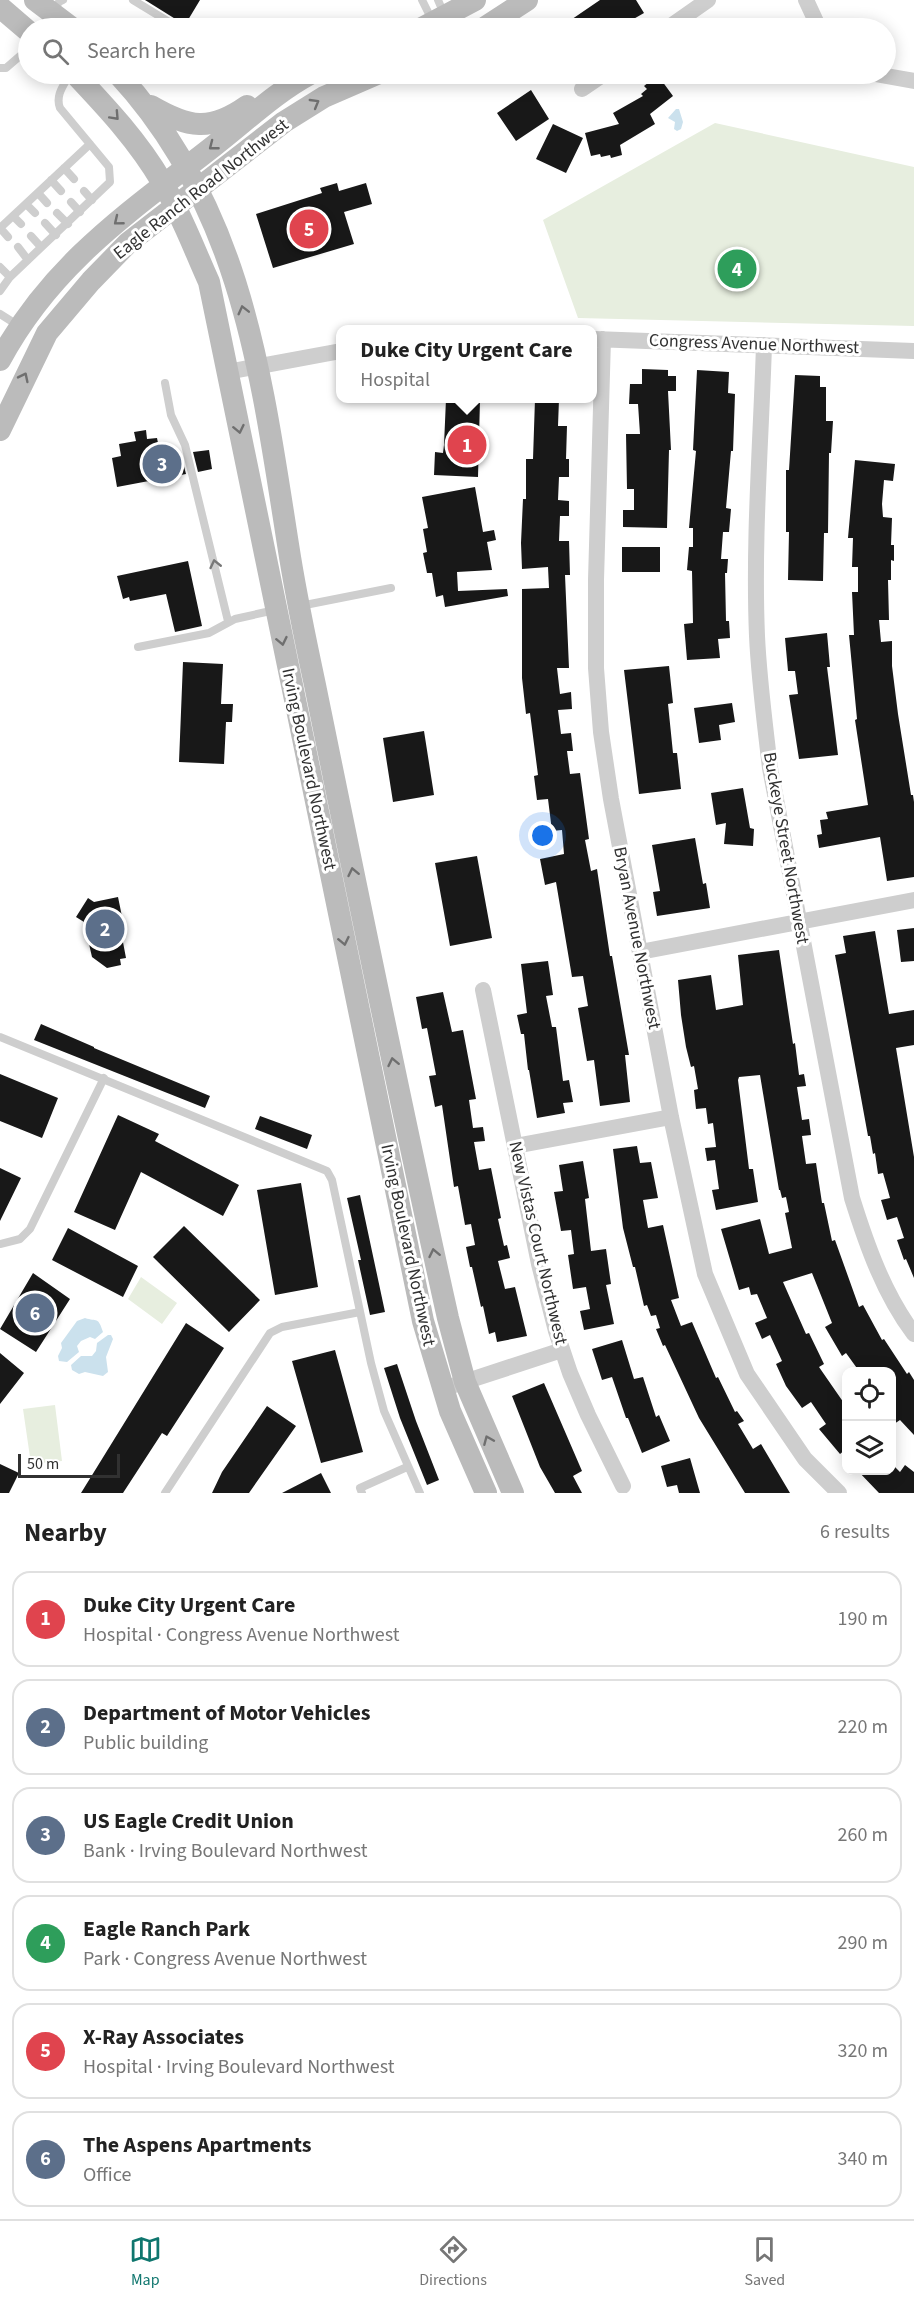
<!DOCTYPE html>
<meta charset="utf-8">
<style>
:root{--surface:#fff;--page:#f6f6f6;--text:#222;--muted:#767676;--line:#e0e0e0;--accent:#0f766e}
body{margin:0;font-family:"Source Sans 3",sans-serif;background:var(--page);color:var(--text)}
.controls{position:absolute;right:18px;bottom:18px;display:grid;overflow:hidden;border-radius:12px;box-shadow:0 3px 15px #0003}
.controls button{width:54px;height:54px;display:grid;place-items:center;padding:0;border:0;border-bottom:2px solid var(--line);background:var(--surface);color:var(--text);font:30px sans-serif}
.scale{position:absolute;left:18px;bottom:15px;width:102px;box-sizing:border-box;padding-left:6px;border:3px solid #313131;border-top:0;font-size:16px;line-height:21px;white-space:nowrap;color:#313131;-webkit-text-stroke:4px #fff;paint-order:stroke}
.you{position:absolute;left:543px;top:836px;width:21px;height:21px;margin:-15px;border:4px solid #fff;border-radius:50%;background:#1a73e8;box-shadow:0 0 0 9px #1a73e833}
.badge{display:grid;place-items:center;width:39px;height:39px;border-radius:50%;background:var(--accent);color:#fff;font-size:20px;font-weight:700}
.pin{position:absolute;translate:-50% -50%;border:3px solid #fff;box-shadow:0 2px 6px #0006}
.popup{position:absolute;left:336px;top:325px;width:261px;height:78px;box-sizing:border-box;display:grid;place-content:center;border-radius:12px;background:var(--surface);filter:drop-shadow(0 2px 4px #0005);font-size:20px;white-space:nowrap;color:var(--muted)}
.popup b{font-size:22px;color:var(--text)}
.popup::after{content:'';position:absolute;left:50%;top:100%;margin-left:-12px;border:12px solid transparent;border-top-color:var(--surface)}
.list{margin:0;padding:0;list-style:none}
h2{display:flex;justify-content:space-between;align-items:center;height:78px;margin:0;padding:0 24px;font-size:26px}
h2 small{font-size:20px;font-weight:400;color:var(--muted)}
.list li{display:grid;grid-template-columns:39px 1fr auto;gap:18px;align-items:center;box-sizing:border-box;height:96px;margin:0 12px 12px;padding:0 12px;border:2px solid var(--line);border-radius:18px}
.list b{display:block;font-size:22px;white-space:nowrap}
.list p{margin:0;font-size:20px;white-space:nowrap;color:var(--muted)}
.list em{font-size:20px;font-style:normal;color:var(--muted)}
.icon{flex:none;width:33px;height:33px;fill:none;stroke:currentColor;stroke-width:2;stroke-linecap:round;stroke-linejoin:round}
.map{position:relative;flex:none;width:914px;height:1493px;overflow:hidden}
.search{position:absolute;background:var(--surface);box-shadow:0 3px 15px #0003;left:18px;right:18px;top:18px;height:66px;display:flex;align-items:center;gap:15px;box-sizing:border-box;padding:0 21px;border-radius:33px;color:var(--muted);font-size:22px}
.sheet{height:726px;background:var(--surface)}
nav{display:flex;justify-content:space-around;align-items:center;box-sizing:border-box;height:84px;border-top:2px solid var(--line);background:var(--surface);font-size:16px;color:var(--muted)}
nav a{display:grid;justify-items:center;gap:3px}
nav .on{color:var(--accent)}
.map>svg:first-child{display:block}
.green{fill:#e7eedf}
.water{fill:#cbe1ed}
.building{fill:#181818}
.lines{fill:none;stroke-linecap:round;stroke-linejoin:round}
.lane{stroke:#cecece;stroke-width:8}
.street{stroke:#cecece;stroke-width:16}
.secondary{stroke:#bbb;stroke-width:22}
.oneway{stroke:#6f6f6f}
.oneway2{stroke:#787878}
.labels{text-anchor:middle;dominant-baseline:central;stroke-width:6;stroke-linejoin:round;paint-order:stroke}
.street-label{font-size:18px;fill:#313131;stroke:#fff}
</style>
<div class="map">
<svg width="914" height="1493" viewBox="0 0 914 1493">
<rect width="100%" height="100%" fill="#fff"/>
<path class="green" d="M715 123 914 167V326L578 318 543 220Z
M141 1277 177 1303 162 1324 128 1299Z
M55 1405 62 1461 31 1464 23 1409Z"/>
<path class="water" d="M676 109H679L683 122 681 129 677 131 674 129 675 122 668 118Z
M85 1318C97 1322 98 1316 103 1332L95 1339 90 1337 81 1341 77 1346 79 1352 67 1362 59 1361 58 1356 62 1348 61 1343 77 1321Z
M108 1335H111L113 1339 106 1357 108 1372 103 1376 85 1372 79 1374 72 1370 71 1365 81 1356H92L96 1351 97 1343Z"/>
<path class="building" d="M145 0H200L185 25Z
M600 0H636L644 13 630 21 629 18 612 28H559Z
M651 74H672L662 81 673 96 650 114 655 124 620 145 622 155 611 158 610 155 601 157 600 154 591 156 585 133 619 124 613 113 643 96 641 94 647 89 644 86 649 82 645 78Z
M531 90 549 119 516 141 497 113Z
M553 124 583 138 566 173 536 159Z
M337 183 339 191 366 183 372 204 344 212 354 244 273 268 256 214 322 193 320 188Z
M642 369 668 370V376H676V391H668L671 450H669L667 528 623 527V510H634V489H627L626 434H640L638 404H629L630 384H642Z
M697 370 729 372 728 393 735 394 733 451H731L726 508 731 509 729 532H723L721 559H728L727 573H725L726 621H729L730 638 718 639 720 658 687 660 684 624 693 623 692 571 687 570 689 547H693V528H689L696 451 693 450Z
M795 375 820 376V387H826V421H833L831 453H829L828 533H824L823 581 788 580 789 532H786V470H789Z
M446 399 480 400 478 477 434 475 435 452 443 453 444 445Z
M535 399H559L558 426H567L566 459H569V477H559L558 500 569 501V516H560L559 541H569L570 575H565L569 668H557L560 694 571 692 572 709 558 710 561 734 571 733 573 751H567L570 774 580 773 589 839 585 840 591 871 597 869 610 956H612L629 1055H625L630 1102 600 1106 594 1060 587 1061 578 1008 588 1006 583 976 572 977 556 882 545 885 540 859 564 854 562 830 552 831 548 799 537 800 534 776 538 775 530 713 526 714 522 678V589L549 588 548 567 522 569 521 543 523 499H526V459H533Z
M146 430 147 439 157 438 159 448 172 445 174 456 181 455 186 474 117 487 112 458 121 456 119 444 136 441 134 432Z
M209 450 212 469 198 472 193 452Z
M855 460 895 464 893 481 884 480 882 504 883 517 892 518 891 545H894V561L891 560V580H888L889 620H879L881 642 892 641V666L898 714 911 795H913L914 802V877L887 881 880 837 819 848 817 835 822 834 820 820 828 819 826 812 868 805 855 720 857 719 849 635H854L852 592H858V567H852L853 538H848Z
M475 487 483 532 494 530 496 540 487 542 492 570 457 572 458 591 507 589 508 596 445 607 443 595 436 597 432 573H427L423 553 427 552 423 529 428 528 422 497Z
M622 547H660V572H622Z
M188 561 202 626 175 632 166 594 130 601 129 597 123 599 117 576Z
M827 633 830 667H827L838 755 799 759 789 695 798 694 795 671H788L785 638Z
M183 662 223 664 221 704H233L232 722H226L224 764 179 762Z
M669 666 673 703 668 704 673 753H677L681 789 639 794 624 670Z
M732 703 735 722 719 725 721 740 699 743 694 708Z
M424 731 434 795 393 802 383 738Z
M743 788 750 828 754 829 753 846 724 844 726 823 716 825 711 793Z
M695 838 703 884 706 883 710 908 657 916 653 892 660 891 652 845Z
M477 856 492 938 450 946 435 863Z
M118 897 126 936 122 937 126 958 120 959 121 965 107 968 92 957 84 922 76 917 88 898 94 902Z
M914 928V961L901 962 897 930Z
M875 931 889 1014 914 1010V1045L896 1048 914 1157V1278L906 1259 904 1260 897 1240 904 1238 897 1217 887 1220 881 1200 890 1198 883 1173 878 1174 875 1153 873 1154 870 1136H868L835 955 846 953 843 936Z
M779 950 793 1044 795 1043 799 1075 804 1074 806 1086 797 1087 802 1120 809 1119 811 1135 802 1136 806 1164 816 1163 822 1203H824L832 1241 835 1240 859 1307 863 1305 882 1340 884 1339 907 1374 909 1372 914 1380V1435L900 1420 891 1426V1371H859L846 1353 842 1356 825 1327 832 1323 812 1273 783 1282 806 1334 809 1333 824 1364 819 1367 846 1406V1449L840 1454 819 1429 826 1424 811 1402 802 1408 786 1386 776 1364 782 1361 770 1335 762 1339 755 1323 767 1318 757 1294 751 1295 749 1287 739 1290 721 1229 760 1219 769 1254 792 1248 785 1213 789 1212 786 1197 782 1198 780 1190H779L760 1075 739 1077 738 1080 749 1169H753L758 1202 716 1210 712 1190 719 1189 715 1160 707 1161 705 1148 716 1147 713 1123 708 1124 706 1108 696 1109 694 1090 698 1089 694 1066 691 1067 686 1047 681 1015 678 980 711 975 716 1010 743 1005 738 955Z
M548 961 553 995 546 996 552 1027H556L563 1081 569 1080 573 1102 563 1103 565 1113 537 1118 529 1070H528L524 1034H521L517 1015 527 1013 521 964Z
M443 992 452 1032 463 1030 476 1099 469 1100 473 1128 483 1127 485 1141 474 1142 479 1170 491 1168 501 1218 498 1219 504 1246 507 1245 510 1258 498 1261 505 1289 515 1287 527 1336 497 1342 495 1332 489 1334 483 1306 481 1307 472 1267H470L466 1247 475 1245 471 1224 465 1225 458 1186 454 1187 442 1105 435 1107 429 1076 436 1075 427 1028 422 1029 416 997Z
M41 1024 94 1047V1048L210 1096 205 1108 34 1040Z
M0 1074 58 1098 42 1138 0 1121Z
M118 1115 159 1134 155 1141 239 1185 223 1216 141 1172 115 1230 74 1212Z
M260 1116 312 1135 307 1149 255 1129Z
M637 1146 640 1163 651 1162 658 1198 643 1200 648 1228 663 1225 679 1298 671 1300 681 1326 692 1322 716 1378 718 1377 735 1412 737 1411 744 1421 738 1424 753 1449 761 1444 790 1493H745L699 1418 665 1345 663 1346 656 1329 660 1328 656 1315 651 1316 647 1305 644 1306 635 1267H633L623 1228 613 1149Z
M583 1161 589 1198 585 1199 591 1251 606 1249 611 1284 606 1285 614 1324 584 1330 580 1311 590 1309 586 1287 573 1289 568 1255 574 1254 571 1230 561 1231 554 1192 563 1191 559 1165Z
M0 1168 21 1178 0 1221Z
M301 1183 318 1287 275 1295 257 1190Z
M360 1195 385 1312 370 1315 358 1260H361L347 1198Z
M184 1226 260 1300 229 1332 153 1257Z
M68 1228 138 1266 123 1297 52 1260Z
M33 1273 70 1299 36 1352 0 1329Z
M186 1323 224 1348 167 1436 162 1433 123 1493H81Z
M622 1340 634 1379 643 1377 656 1417 659 1415 670 1441 642 1453 628 1418H626L612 1377 602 1380 592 1349Z
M335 1350 363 1452 321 1463 292 1361Z
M0 1353 24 1373 0 1404Z
M397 1364 416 1421 439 1480 427 1485 400 1418 384 1368Z
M544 1383 582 1471 573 1476 582 1493H555L540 1467 512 1396Z
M267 1406 296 1426 249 1493H212L222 1472Z
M690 1458 700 1493H679L677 1485 667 1487 661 1466Z
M891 1463 900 1472 905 1465 914 1472V1493H879L857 1470H891Z
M0 1464 19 1473 9 1493H0Z
M321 1473 331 1493H282Z"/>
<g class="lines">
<path class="lane" d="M133 0 179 28
M422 0 432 20
M438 0 444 14
M42 28 59 2 63 0
M0 68H6L28 49
M64 168 74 179
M51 180 61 191
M84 191 92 200
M38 193 47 203
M71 202 80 212
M26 204 35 213
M57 213 68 224
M13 216 21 224
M45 223 56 235
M0 228 90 144
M0 228 8 237
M31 236 41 247
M18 247 28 260
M0 267 10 277
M0 291 10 277 110 182 109 167 60 108C55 95 64 85 70 74
M0 314 19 326
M165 383 171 415 185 445 228 621
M300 606 391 588
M138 647 209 633 235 619 275 610
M0 1037 327 1171 332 1180 371 1363 384 1411 420 1493
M0 1244 20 1239 30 1229 104 1078
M165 1493 270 1333 282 1327 360 1312
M362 1493 360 1488 407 1467"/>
<path class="street" d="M806 0 819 28
M668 28 708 0
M875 74 914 81
M582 89 604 74
M594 339 914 351
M603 339 596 580V668L601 732 611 799 671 1117 705 1274 747 1374 805 1459 839 1493
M764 345C761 441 753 539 757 636 759 680 765 724 770 768L852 1198C867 1246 884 1294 914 1334
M227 372 341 351
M640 952 914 900
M483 990 539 1264 556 1331 570 1373 588 1415 623 1486
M515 1146 671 1117
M455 1385 562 1350"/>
<path class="secondary" d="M35 0 72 28
M0 7 28 31
M422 28 475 0
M484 28 527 0
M75 74C107 108 138 141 162 182 181 213 194 249 209 282L423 1321 450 1411 486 1493
M118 74C244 210 262 381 290 557 297 600 306 643 315 685 358 896 401 1108 448 1318L465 1382 513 1493
M151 106C189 128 210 132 247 106
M0 360C52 263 131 211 215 145 246 121 276 92 310 74
M0 430 47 333 91 281 128 243 284 122 324 97 377 74"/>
</g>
<defs><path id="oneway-chevron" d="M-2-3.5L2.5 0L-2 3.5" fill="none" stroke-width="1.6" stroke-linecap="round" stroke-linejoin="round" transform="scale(1.5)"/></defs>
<g class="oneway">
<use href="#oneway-chevron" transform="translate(315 103) rotate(-30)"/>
<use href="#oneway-chevron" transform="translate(115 116) rotate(47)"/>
<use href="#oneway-chevron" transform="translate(213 146) rotate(142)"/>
<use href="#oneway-chevron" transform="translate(118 221) rotate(141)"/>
<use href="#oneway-chevron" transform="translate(243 310) rotate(-104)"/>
<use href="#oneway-chevron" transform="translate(24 377) rotate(-64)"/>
<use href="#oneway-chevron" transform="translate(239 429) rotate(78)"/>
<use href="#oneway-chevron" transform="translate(282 641) rotate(78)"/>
<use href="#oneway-chevron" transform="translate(353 872) rotate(-102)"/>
<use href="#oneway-chevron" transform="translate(344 941) rotate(78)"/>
<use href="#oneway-chevron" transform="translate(393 1062) rotate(-102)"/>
<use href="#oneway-chevron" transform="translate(434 1253) rotate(-102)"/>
<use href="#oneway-chevron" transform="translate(488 1440) rotate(-113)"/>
</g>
<use class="oneway2" href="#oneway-chevron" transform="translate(215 564) rotate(-103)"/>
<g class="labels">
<g class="street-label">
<text transform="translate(201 189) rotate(-38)">Eagle Ranch Road Northwest</text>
<text transform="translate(754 344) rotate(2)">Congress Avenue Northwest</text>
<text transform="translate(309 769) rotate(78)">Irving Boulevard Northwest</text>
<text transform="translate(786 848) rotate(80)">Buckeye Street Northwest</text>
<text transform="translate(637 938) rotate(79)">Bryan Avenue Northwest</text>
<text transform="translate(538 1243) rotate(77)">New Vistas Court Northwest</text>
<text transform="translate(408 1245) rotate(78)">Irving Boulevard Northwest</text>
</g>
</g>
</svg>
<div class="controls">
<button><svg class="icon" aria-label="locate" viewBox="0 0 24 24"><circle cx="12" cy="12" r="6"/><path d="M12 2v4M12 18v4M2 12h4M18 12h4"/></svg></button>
<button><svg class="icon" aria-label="layers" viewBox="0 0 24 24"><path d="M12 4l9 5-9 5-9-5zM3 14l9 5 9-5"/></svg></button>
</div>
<div class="scale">50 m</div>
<div class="you"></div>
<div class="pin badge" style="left:467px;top:445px;background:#e0444e">1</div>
<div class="popup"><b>Duke City Urgent Care</b>Hospital</div>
<div class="pin badge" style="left:105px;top:929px;background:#5c6f8a">2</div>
<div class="pin badge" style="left:162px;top:464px;background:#5c6f8a">3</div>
<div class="pin badge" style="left:737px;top:269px;background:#2e9e5b">4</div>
<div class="pin badge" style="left:309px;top:229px;background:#e0444e">5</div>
<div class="pin badge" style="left:35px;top:1313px;background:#5c6f8a">6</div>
<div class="search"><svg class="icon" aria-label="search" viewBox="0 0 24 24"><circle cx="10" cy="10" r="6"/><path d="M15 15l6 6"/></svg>Search here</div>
</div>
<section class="sheet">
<h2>Nearby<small>6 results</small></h2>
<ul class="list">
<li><span class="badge" style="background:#e0444e">1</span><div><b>Duke City Urgent Care</b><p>Hospital · Congress Avenue Northwest</p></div><em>190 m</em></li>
<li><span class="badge" style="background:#5c6f8a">2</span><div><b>Department of Motor Vehicles</b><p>Public building</p></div><em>220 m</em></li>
<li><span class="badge" style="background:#5c6f8a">3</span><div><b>US Eagle Credit Union</b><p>Bank · Irving Boulevard Northwest</p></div><em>260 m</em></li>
<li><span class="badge" style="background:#2e9e5b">4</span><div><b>Eagle Ranch Park</b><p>Park · Congress Avenue Northwest</p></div><em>290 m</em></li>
<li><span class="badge" style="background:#e0444e">5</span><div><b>X-Ray Associates</b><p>Hospital · Irving Boulevard Northwest</p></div><em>320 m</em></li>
<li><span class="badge" style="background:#5c6f8a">6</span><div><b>The Aspens Apartments</b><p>Office</p></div><em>340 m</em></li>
</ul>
</section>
<nav>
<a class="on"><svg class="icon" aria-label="map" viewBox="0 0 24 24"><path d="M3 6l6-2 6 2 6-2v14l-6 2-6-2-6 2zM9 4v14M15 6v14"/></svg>Map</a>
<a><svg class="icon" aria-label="directions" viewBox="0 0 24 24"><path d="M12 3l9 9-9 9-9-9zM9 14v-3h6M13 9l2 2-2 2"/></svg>Directions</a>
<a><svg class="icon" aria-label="saved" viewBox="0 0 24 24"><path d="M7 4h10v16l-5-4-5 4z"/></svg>Saved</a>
</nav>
